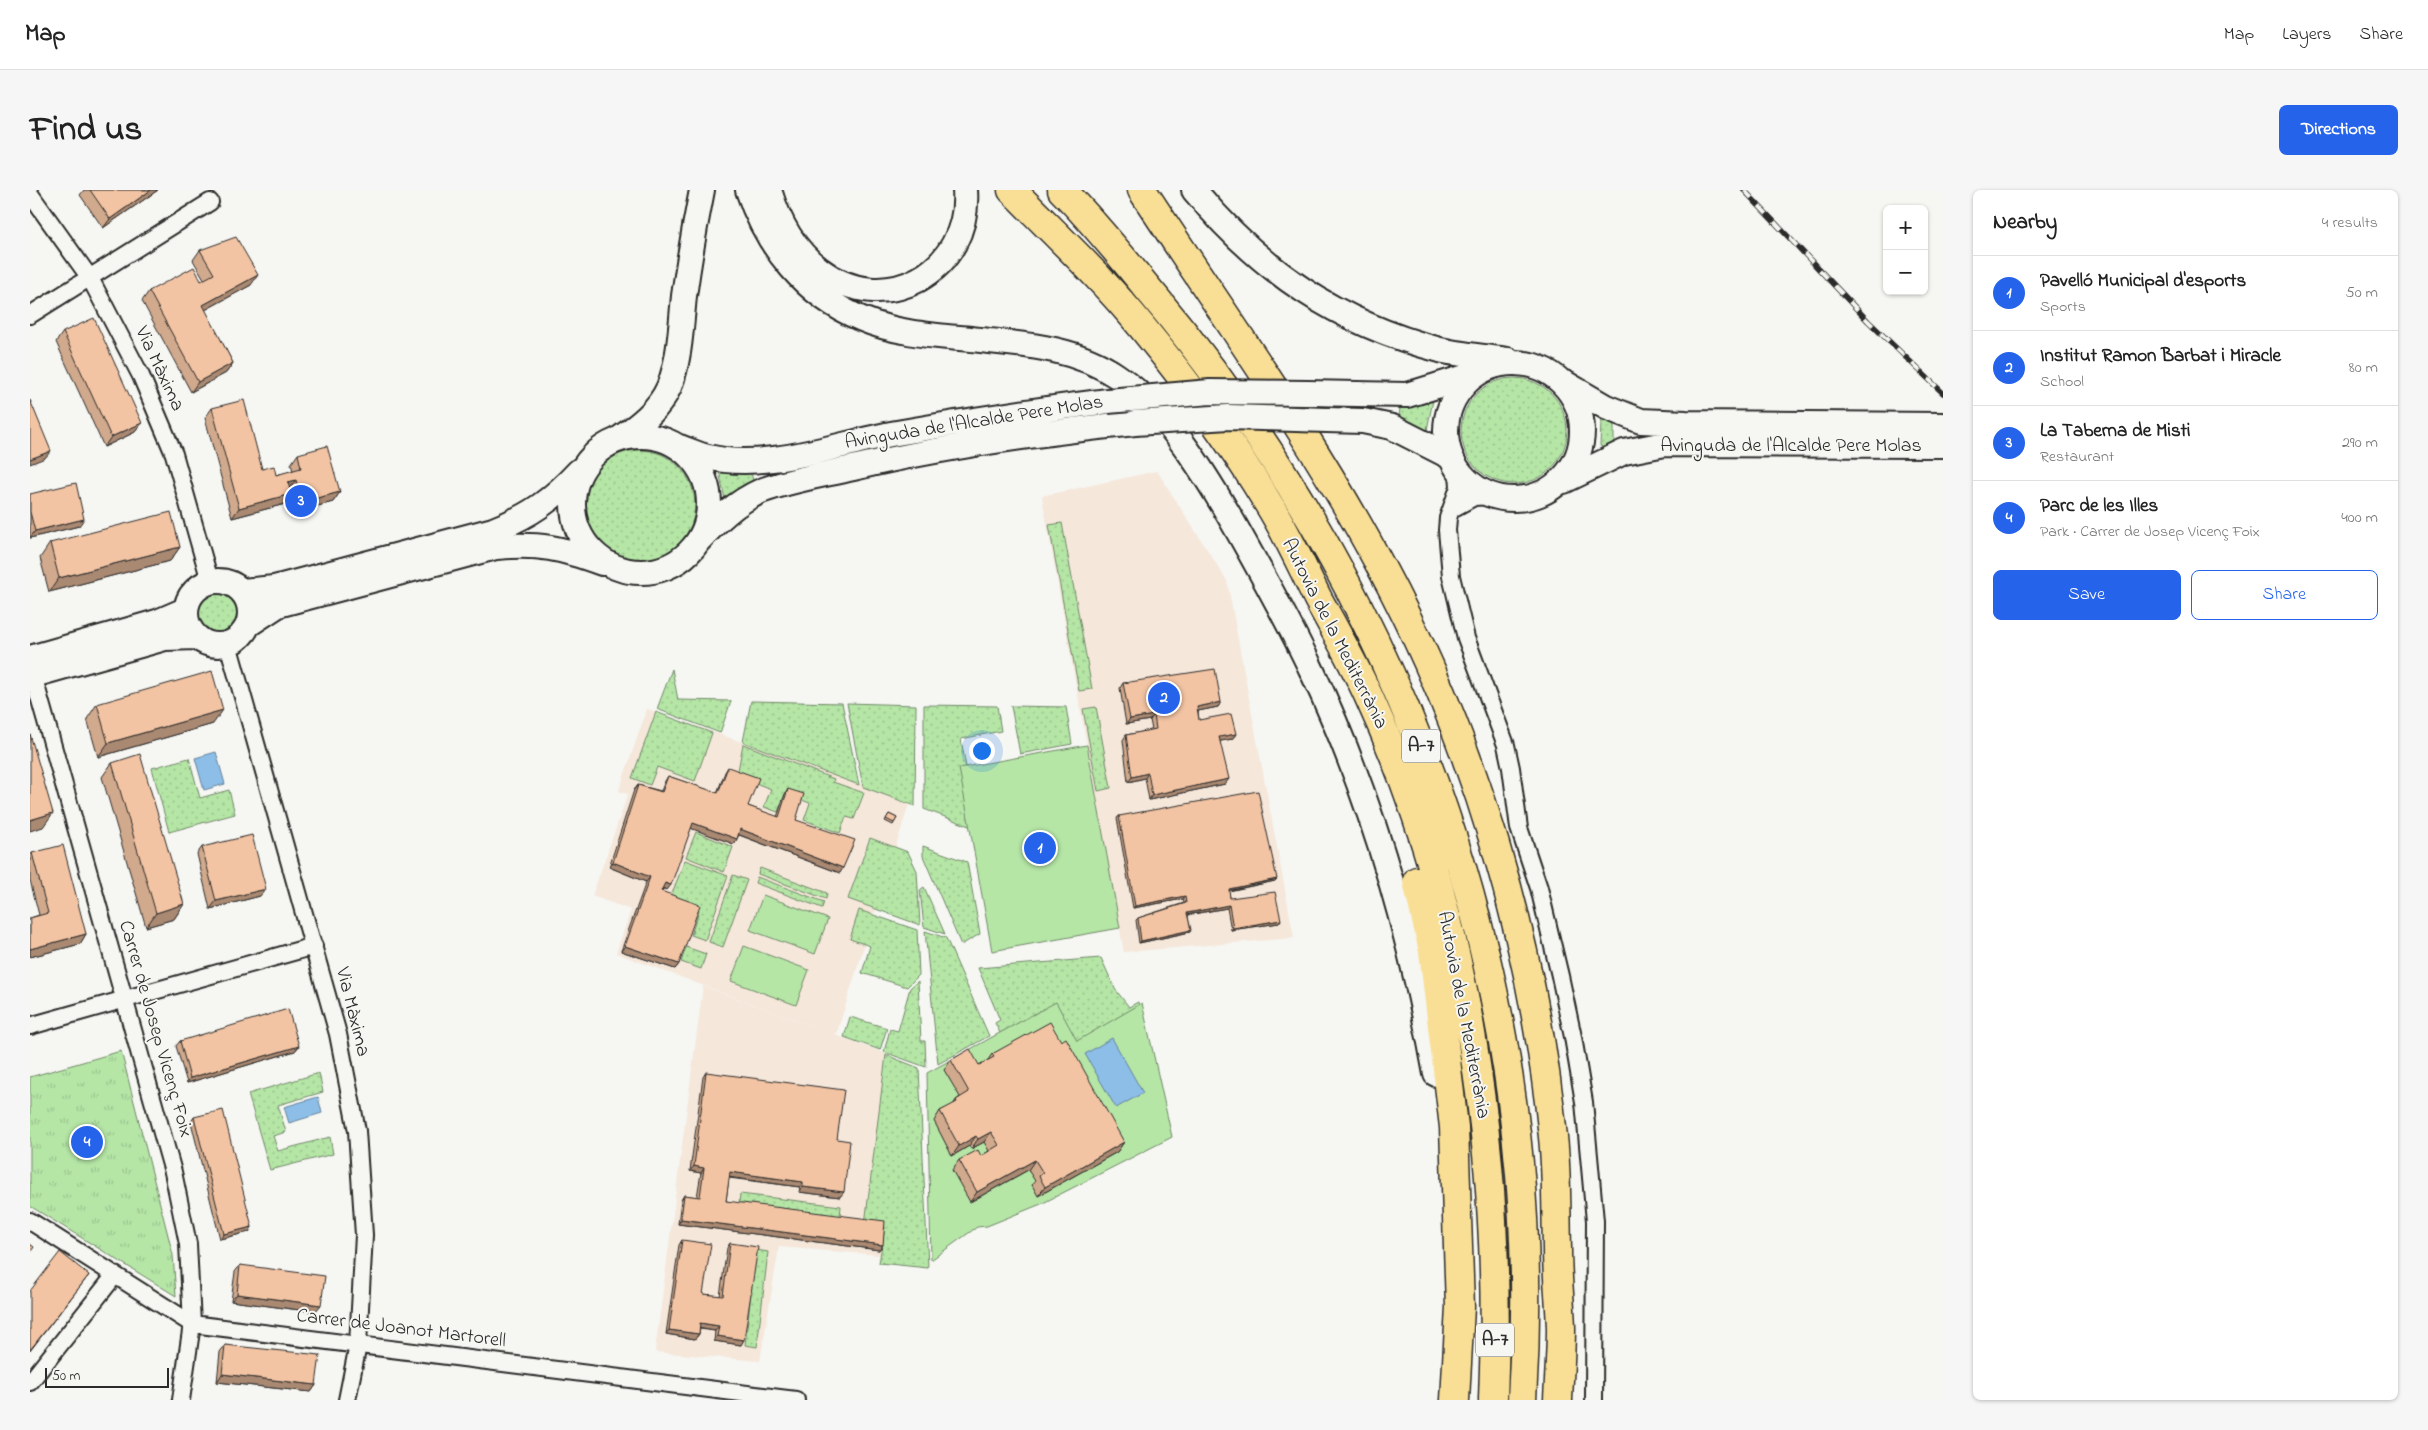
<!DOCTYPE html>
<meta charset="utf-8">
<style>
:root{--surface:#fff;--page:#f6f6f6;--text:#222;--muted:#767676;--line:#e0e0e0;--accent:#2563eb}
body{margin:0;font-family:"Indie Flower",sans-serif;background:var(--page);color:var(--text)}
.controls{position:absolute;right:15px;top:15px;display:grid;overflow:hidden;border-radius:8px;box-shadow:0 1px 4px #0004}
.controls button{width:45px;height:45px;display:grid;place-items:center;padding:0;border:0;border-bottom:1px solid var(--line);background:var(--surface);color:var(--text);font:25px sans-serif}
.scale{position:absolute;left:15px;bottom:12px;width:124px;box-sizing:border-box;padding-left:5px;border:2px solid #2b2b2b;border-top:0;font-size:14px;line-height:18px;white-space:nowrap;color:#2b2b2b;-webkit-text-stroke:4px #f6f6f2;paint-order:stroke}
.you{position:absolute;left:951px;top:560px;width:18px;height:18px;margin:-12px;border:4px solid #fff;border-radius:50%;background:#1a73e8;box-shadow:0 0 0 8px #1a73e833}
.badge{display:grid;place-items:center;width:32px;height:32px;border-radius:50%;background:var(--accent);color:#fff;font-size:16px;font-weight:700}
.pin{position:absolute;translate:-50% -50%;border:2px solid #fff;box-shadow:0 1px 5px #0006}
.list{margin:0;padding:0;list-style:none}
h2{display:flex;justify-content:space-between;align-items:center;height:65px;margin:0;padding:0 20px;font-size:21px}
h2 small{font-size:16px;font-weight:400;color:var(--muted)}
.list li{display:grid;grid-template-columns:32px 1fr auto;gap:15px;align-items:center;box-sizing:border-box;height:75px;padding:0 20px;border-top:1px solid var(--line)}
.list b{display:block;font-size:19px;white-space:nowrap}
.list p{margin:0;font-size:16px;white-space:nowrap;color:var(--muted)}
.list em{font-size:16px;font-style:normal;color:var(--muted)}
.actions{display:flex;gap:10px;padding:15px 20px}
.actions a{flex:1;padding:11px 0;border:1px solid var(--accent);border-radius:8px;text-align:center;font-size:18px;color:var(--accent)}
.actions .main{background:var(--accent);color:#fff}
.map{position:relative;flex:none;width:1913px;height:1210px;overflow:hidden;border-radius:8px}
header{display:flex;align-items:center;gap:30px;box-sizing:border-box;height:70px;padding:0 25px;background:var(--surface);border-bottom:1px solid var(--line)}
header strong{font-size:24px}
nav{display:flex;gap:28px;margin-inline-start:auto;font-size:18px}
.intro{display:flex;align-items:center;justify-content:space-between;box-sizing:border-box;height:120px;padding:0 30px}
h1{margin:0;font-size:35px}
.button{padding:12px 22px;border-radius:8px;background:var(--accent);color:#fff;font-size:18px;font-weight:700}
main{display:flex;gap:30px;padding:0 30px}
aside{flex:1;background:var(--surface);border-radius:8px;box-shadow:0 1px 4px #0004}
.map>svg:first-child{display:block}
.built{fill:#f5e7da}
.grass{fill:url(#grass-dots);stroke:#708868}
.park{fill:url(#park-tufts);stroke:#708868}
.garden{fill:#b5e6a6;stroke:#708868}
.water{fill:#8cbee8;stroke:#65839c}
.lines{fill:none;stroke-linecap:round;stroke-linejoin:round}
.street-casing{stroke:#2b2b2b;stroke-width:20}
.secondary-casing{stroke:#2b2b2b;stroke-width:28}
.highway-casing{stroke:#2b2b2b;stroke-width:31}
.street{stroke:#f6f6f2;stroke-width:16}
.secondary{stroke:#f6f6f2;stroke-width:24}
.highway{stroke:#f9df96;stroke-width:28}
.rail-casing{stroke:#2b2b2b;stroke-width:5.5}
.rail{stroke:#f6f6f2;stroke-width:4;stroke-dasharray:11;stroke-linecap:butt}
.secondary-bridge-casing{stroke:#2b2b2b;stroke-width:28;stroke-linecap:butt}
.secondary-bridge{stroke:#f6f6f2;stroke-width:24}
.wall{fill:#d1a98c;stroke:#2b2b2b}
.shaded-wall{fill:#aa8972;stroke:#2b2b2b}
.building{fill:#f3c4a3;stroke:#2b2b2b}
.labels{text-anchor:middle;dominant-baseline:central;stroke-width:4;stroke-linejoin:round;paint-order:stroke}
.shield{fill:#f6f6f2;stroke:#686867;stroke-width:1}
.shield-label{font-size:19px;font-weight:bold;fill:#2b2b2b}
.street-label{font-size:20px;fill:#2b2b2b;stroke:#f6f6f2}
</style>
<header>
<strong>Map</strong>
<nav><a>Map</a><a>Layers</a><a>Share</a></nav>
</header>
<div class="intro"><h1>Find us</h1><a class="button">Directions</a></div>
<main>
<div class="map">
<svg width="1913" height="1210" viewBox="0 0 1913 1210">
<defs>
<pattern id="grass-dots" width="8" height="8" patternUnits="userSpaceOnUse" patternTransform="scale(1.25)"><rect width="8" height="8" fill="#b5e6a6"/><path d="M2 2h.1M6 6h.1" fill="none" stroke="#9cc58f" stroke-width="1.8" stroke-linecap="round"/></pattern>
<pattern id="park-tufts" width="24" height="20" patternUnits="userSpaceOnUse" patternTransform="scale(1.25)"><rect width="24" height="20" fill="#b5e6a6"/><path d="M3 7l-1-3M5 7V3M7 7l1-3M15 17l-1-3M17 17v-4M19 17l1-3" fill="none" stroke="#9cc58f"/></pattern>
</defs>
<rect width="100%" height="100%" fill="#f6f6f2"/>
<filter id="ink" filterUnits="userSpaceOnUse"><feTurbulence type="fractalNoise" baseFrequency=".02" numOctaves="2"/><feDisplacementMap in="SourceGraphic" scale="10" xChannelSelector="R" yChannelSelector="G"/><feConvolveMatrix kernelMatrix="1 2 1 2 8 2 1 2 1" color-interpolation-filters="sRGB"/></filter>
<g filter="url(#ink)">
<path class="built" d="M1127 281 1197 391 1264 748 1094 762 1012 306Z
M617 519 880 611 806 845 586 763 601 720 562 706 598 604 589 601Z
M673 796 857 864 847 938 860 1001 850 1065 749 1057 730 1171 625 1162Z"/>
<path class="grass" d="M1431 241a53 53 0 1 1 106 0a53 53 0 1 1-106 0Z
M1403 210 1397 240 1369 227 1370 218Z
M1574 229 1584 235V253L1573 257 1570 256 1571 231Z
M555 315a55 55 0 1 1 110 0a55 55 0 1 1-110 0Z
M689 281 721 283 724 294 695 309Z
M1032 333 1062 499 1049 501 1019 335Z
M164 424a24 24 0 1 1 48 0a24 24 0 1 1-48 0Z
M642 479 648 510 701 511 690 543 627 519Z
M721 511 812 513 829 595 713 552Z
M817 513 886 515 885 616 833 597Z
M894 515 967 516 971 541 931 549 947 639 894 619Z
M981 516 1036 517 1042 554 990 564Z
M1066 517 1081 598 1068 601 1053 519Z
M626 522 682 543 665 591 627 577 620 595 602 588Z
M713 554 804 589 803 592 834 603 824 629 816 627 810 643 774 630 780 613 755 604 748 622 734 617 741 599 707 586Z
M159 568 170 608 199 600 205 624 139 642 122 578Z
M666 642 703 657 694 682 656 667Z
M840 648 878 662 887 681 890 735 818 709Z
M893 656 937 672 950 744 931 755 893 666Z
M655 670 698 686 675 750 661 745 669 720 634 707 641 706Z
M730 678 797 703 796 709 728 684Z
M703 685 717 690 693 757 679 752Z
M727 687 794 712 792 718 725 693Z
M894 697 915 744 894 737 890 700Z
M829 720 887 740 889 785 877 797 832 783 840 756 820 749Z
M895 741 916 748 959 846 908 874Z
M656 757 676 764 671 779 651 772Z
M1071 768 1085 799 1099 817 1108 812 1139 946 1012 820 970 843 965 833 970 830 948 778Z
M888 791 891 851H895L896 877 854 862 860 839 868 841 880 798Z
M820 827 857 838 850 860 814 847Z
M856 865 889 878 898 1078 849 1073 855 1037 835 1034Z
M289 883 293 902 248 915 256 942 243 946 248 961 300 947 303 964 240 980 218 904Z
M710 1004 811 1016 810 1026 709 1014Z
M726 1060 738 1062 727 1157 715 1155Z"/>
<path class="park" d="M91 861 143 1065 146 1106 0 1016V887Z"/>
<path class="garden" d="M1057 555 1090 738 962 761 929 578Z
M733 705 798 729 785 764 720 740Z
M714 756 779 780 766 815 701 791Z
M1026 812 1047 851 1112 813 1142 947 1011 1014 957 1036 947 1037 901 1070 897 883Z"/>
<path class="water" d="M186 562 195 594 174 600 165 568Z
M1082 848 1113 903 1086 918 1055 864Z
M288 907 292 923 259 933 254 917Z"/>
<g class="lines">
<defs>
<path id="street" d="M0 4 60 88 111 186 144 264 180 391
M0 125 180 12
M1428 281 1429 297 1418 328 1417 340 1421 386 1436 448 1476 555 1481 578 1489 638 1509 698 1530 786 1543 847 1554 912 1565 1031 1564 1210
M1422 319 1444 307 1462 306
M198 454 308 844 327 941 334 1045 328 1155 317 1210
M3 485 143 982 158 1054 162 1134 151 1210
M0 836 284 756
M0 1031 162 1134 766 1210
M0 1192 85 1085"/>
<path id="secondary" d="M718 0C737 57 776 106 832 129 872 146 917 146 959 151 1003 155 1049 160 1087 186 1139 221 1183 296 1213 350 1237 393 1261 436 1282 481 1342 608 1381 746 1406 884
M739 0C748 30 764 60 789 79 854 130 941 82 935 0
M1164 0C1231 81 1307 133 1410 160 1432 165 1456 167 1478 170
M1416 241a68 68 0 1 1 136 0a68 68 0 1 1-136 0Z
M1535 193 1576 217 1611 231 1656 233 1913 235
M1277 203 1377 205 1442 185
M1297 230 1333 231 1362 237 1421 267
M543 314a68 68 0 1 1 136 0a68 68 0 1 1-136 0Z
M589 249C609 235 629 220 639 197 650 169 651 136 654 106 659 70 665 35 672 0
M649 257C659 260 668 265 678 267 735 281 804 255 861 244 933 231 1005 220 1078 211
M1534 291 1594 262 1635 254 1913 255
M669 350C687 331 706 312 731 301 760 290 793 285 823 278 916 256 1010 243 1105 233
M156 423a32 32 0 1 1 64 0a32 32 0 1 1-64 0Z
M212 401 244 398 463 340C500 326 522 310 549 281
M219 434 248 415 466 357C509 353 531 358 572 373
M0 468 127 432 155 420
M0 486 135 448 166 447"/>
<path id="highway" d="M982 0C1026 45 1072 88 1112 137 1157 192 1201 252 1238 313 1257 343 1272 377 1288 409 1305 440 1323 472 1338 505 1439 723 1473 972 1463 1210
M1032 0C1065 33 1094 70 1124 106 1382 417 1518 805 1492 1210
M1112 0C1193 125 1281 245 1351 377 1445 552 1503 750 1523 947 1527 984 1526 1022 1527 1059 1527 1085 1530 1111 1531 1138 1531 1162 1529 1186 1528 1210
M1387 691 1403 761 1424 937 1430 1117 1425 1210"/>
</defs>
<use href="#street" class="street-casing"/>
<use href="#secondary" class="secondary-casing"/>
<use href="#highway" class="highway-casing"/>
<use href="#street" class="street"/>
<use href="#secondary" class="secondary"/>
<use href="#highway" class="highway"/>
<defs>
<path id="rail" d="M1714 0 1838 131 1913 203"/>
</defs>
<use href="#rail" class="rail-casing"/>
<use href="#rail" class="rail"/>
<defs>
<path id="secondary-bridge" d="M1078 211 1180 202 1277 203
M1105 233 1198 227 1297 230"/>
</defs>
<use href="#secondary-bridge" class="secondary-bridge-casing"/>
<use href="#secondary-bridge" class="secondary-bridge"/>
</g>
<path class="wall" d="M54 0H128L73 38 50 5Z
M170 60 221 95 175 120 203 173 196 183 161 202 112 111 119 101 171 91 174 89 163 70Z
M33 142 112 233 105 242 74 257 26 152Z
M182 218 232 279 246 285 263 281 261 274 268 264 310 302 303 312 265 322 261 305 255 314 202 328 175 228Z
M0 304 49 336 0 348Z
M20 353 150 357 140 371 19 402 10 368Z
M1093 493 1191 512 1188 517 1168 521 1169 530 1206 544 1202 549 1190 551 1195 594 1119 610 1115 588 1098 592 1093 550 1096 545 1122 540 1120 530 1096 534 1090 498Z
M67 514 183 534 68 567 57 529Z
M82 573 154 714 144 729 116 737 72 587Z
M698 577 718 616 747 627 755 604 758 599 766 630 810 683 709 645 704 654 661 638 637 700 633 699 631 701 649 774 645 779 591 761 616 692 579 677 604 600 608 595 631 601 635 591 638 586 687 603 695 582Z
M859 624 867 628 863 635 855 631Z
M1089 626 1247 689 1245 691 1199 701 1200 708 1249 733 1201 740 1197 718 1158 725 1160 742 1109 753 1106 730 1108 728 1154 713 1153 709 1103 718 1087 628Z
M172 657 230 706 180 719 167 664Z
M2 663 56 744 50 754 0 767V728L9 725 0 690V666Z
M150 851 269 856 265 861 157 893 146 856Z
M962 864 1094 952 1087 962 1008 1006 1002 995 1005 991 998 980 940 1012 922 980 929 970 951 966 959 961 954 952 941 959 939 956 922 966 904 931 910 921 923 915 926 910 930 907 914 880 921 870 949 875 958 870Z
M676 882 807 949 810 1007 769 1002 770 997 699 988 696 1011 853 1055 849 1060 648 1034 651 1010 654 1005 667 1007 671 983 660 981 673 887Z
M164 927 222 1037 219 1042 190 1049 161 932Z
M652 1050 673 1104 690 1106 697 1058 700 1053 711 1155 684 1151 685 1141 670 1139 669 1144 665 1149 636 1144 649 1055Z
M210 1075 285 1122 201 1111 205 1082Z
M195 1155 286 1195 281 1202 187 1192 190 1162Z"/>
<path class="shaded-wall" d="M121 0H128L73 38 80 29Z
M228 85 221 95 166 125 173 115Z
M203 173 196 183 161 202 168 192Z
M112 233 105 242 74 257 81 247Z
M21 261 15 268 0 274V269Z
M266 290 259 300 258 292Z
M310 302 303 312 265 322 272 312Z
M261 304 255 314 202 328 209 318Z
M54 329 49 336 0 348 5 341Z
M150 357 140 371 19 402 29 388Z
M1191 512 1188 517 1163 522 1167 517Z
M193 520 183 534 68 567 78 553Z
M1124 525 1120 530 1096 534 1100 529Z
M1206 544 1202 549 1186 552 1189 547Z
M1118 583 1115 588 1098 592 1102 587Z
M1199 589 1195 594 1119 610 1122 605Z
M23 623 13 637 0 641V630Z
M663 633 707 649 704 654 660 638Z
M710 639 813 678 810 683 707 644Z
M583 672 620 687 616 692 579 677Z
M1247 689 1245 691 1197 701 1199 699Z
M635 693 641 695 637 700 632 698Z
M236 699 230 706 180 719 186 711Z
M1155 706 1153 709 1103 718 1105 716Z
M154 714 144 729 116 737 126 723Z
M1199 715 1197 718 1156 725 1157 723Z
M1251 730 1249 733 1201 740 1203 738Z
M1161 740 1160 742 1109 753 1111 751Z
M56 744 50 754 0 767V759Z
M595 756 649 774 645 779 591 761Z
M269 856 265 861 157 893 160 888Z
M961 942 954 952 941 959 948 949Z
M946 946 939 956 922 966 929 956Z
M1094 952 1087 962 1008 1006 1015 997Z
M1005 970 998 980 940 1012 947 1002Z
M664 976 674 978 671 983 660 981Z
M700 982 773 992 770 997 697 987Z
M773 997 814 1002 810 1007 769 1002Z
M651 1029 853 1055 849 1060 648 1034Z
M222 1037 219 1042 190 1049 194 1044Z
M59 1085 52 1094 0 1161V1160Z
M207 1104 291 1115 285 1122 201 1111Z
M670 1133 689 1136 685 1141 667 1138Z
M639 1140 669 1144 665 1149 636 1144Z
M687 1146 714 1150 711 1155 684 1151Z
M192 1184 286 1195 281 1202 187 1192Z"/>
<path class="building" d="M60 0H121L80 29Z
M206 47 228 85 173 115 203 173 168 192 119 101 164 77 171 91 184 84 170 60Z
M64 128 112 233 81 247 33 142Z
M0 210 21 261 0 269Z
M214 210 232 279 244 276 246 285 271 278 268 264 297 256 310 302 272 312 266 290 258 292 261 304 209 318 182 218Z
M46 293 54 329 5 341 0 322V304Z
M141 322 150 357 29 388 20 353Z
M1185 479 1191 512 1167 517 1169 530 1201 524 1206 544 1189 547 1199 589 1122 605 1118 583 1102 587 1096 545 1126 539 1124 525 1100 529 1093 493Z
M182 481 193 520 78 553 67 514Z
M0 544 23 623 0 630Z
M110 564 154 714 126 723 82 573Z
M698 577 729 588 718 616 749 627 758 599 774 604 766 630 825 650 813 678 710 639 707 649 663 633 641 695 635 693 631 701 670 715 649 774 595 756 620 687 583 672 608 595 632 602 638 586 688 603Z
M1228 601 1247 689 1199 699 1200 708 1245 702 1251 730 1203 738 1199 715 1157 723 1161 740 1111 751 1108 728 1156 713 1155 706 1105 716 1089 626Z
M859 624 867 628 864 633 856 629Z
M222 645 236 699 186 711 172 657Z
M33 655 56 744 0 759V728L18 723 2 663Z
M258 819 269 856 160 888 150 851Z
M1020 832 1031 851 1036 848 1094 952 1015 997 1009 986 1013 983 1005 970 947 1002 929 970 948 960 951 966 969 955 961 942 948 949 946 946 929 956 910 921 927 912 926 910 939 902 921 870 940 859 949 875 964 867 962 864Z
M676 882 814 900 807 949 820 951 814 1002 773 997V992L700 982 696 1011 855 1031 853 1055 651 1029 654 1005 670 1007 674 978 664 976Z
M193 920 222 1037 194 1044 164 927Z
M652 1050 681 1054 673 1104 693 1106 700 1053 728 1057 714 1150 687 1146 689 1136 670 1133 669 1144 639 1140Z
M0 1054 4 1057 0 1063Z
M30 1062 59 1085 0 1160V1101Z
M210 1075 295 1086 291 1115 207 1104Z
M195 1155 290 1165 286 1195 192 1184Z"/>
</g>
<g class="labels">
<g class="shield">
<rect x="1372" y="539.5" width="38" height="33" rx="4"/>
<rect x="1446" y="1133.5" width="38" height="33" rx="4"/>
</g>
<g class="shield-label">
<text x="1391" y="556">A-7</text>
<text x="1465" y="1150">A-7</text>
</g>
<g class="street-label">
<text transform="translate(129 179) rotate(65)">Via Màxima</text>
<text transform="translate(944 233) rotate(-9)">Avinguda de l'Alcalde Pere Molas</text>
<text x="1761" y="256">Avinguda de l'Alcalde Pere Molas</text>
<text transform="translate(1304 444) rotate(63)">Autovia de la Mediterrània</text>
<text transform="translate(322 822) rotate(76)">Via Màxima</text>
<text transform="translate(1433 825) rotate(79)">Autovia de la Mediterrània</text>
<text transform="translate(125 839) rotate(74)">Carrer de Josep Vicenç Foix</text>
<text transform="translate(371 1139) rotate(7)">Carrer de Joanot Martorell</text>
</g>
</g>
</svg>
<div class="controls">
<button>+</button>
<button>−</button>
</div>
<div class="scale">50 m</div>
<div class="you"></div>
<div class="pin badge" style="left:1010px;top:658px">1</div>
<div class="pin badge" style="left:1134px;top:508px">2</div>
<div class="pin badge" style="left:271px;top:311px">3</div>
<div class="pin badge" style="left:57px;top:952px">4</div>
</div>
<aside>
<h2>Nearby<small>4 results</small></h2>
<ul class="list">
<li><span class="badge">1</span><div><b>Pavelló Municipal d'esports</b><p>Sports</p></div><em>50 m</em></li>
<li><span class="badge">2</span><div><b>Institut Ramon Barbat i Miracle</b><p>School</p></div><em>80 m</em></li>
<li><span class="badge">3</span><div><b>La Taberna de Misti</b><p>Restaurant</p></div><em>290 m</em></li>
<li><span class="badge">4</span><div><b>Parc de les Illes</b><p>Park · Carrer de Josep Vicenç Foix</p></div><em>400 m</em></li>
</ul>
<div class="actions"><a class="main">Save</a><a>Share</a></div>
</aside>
</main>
